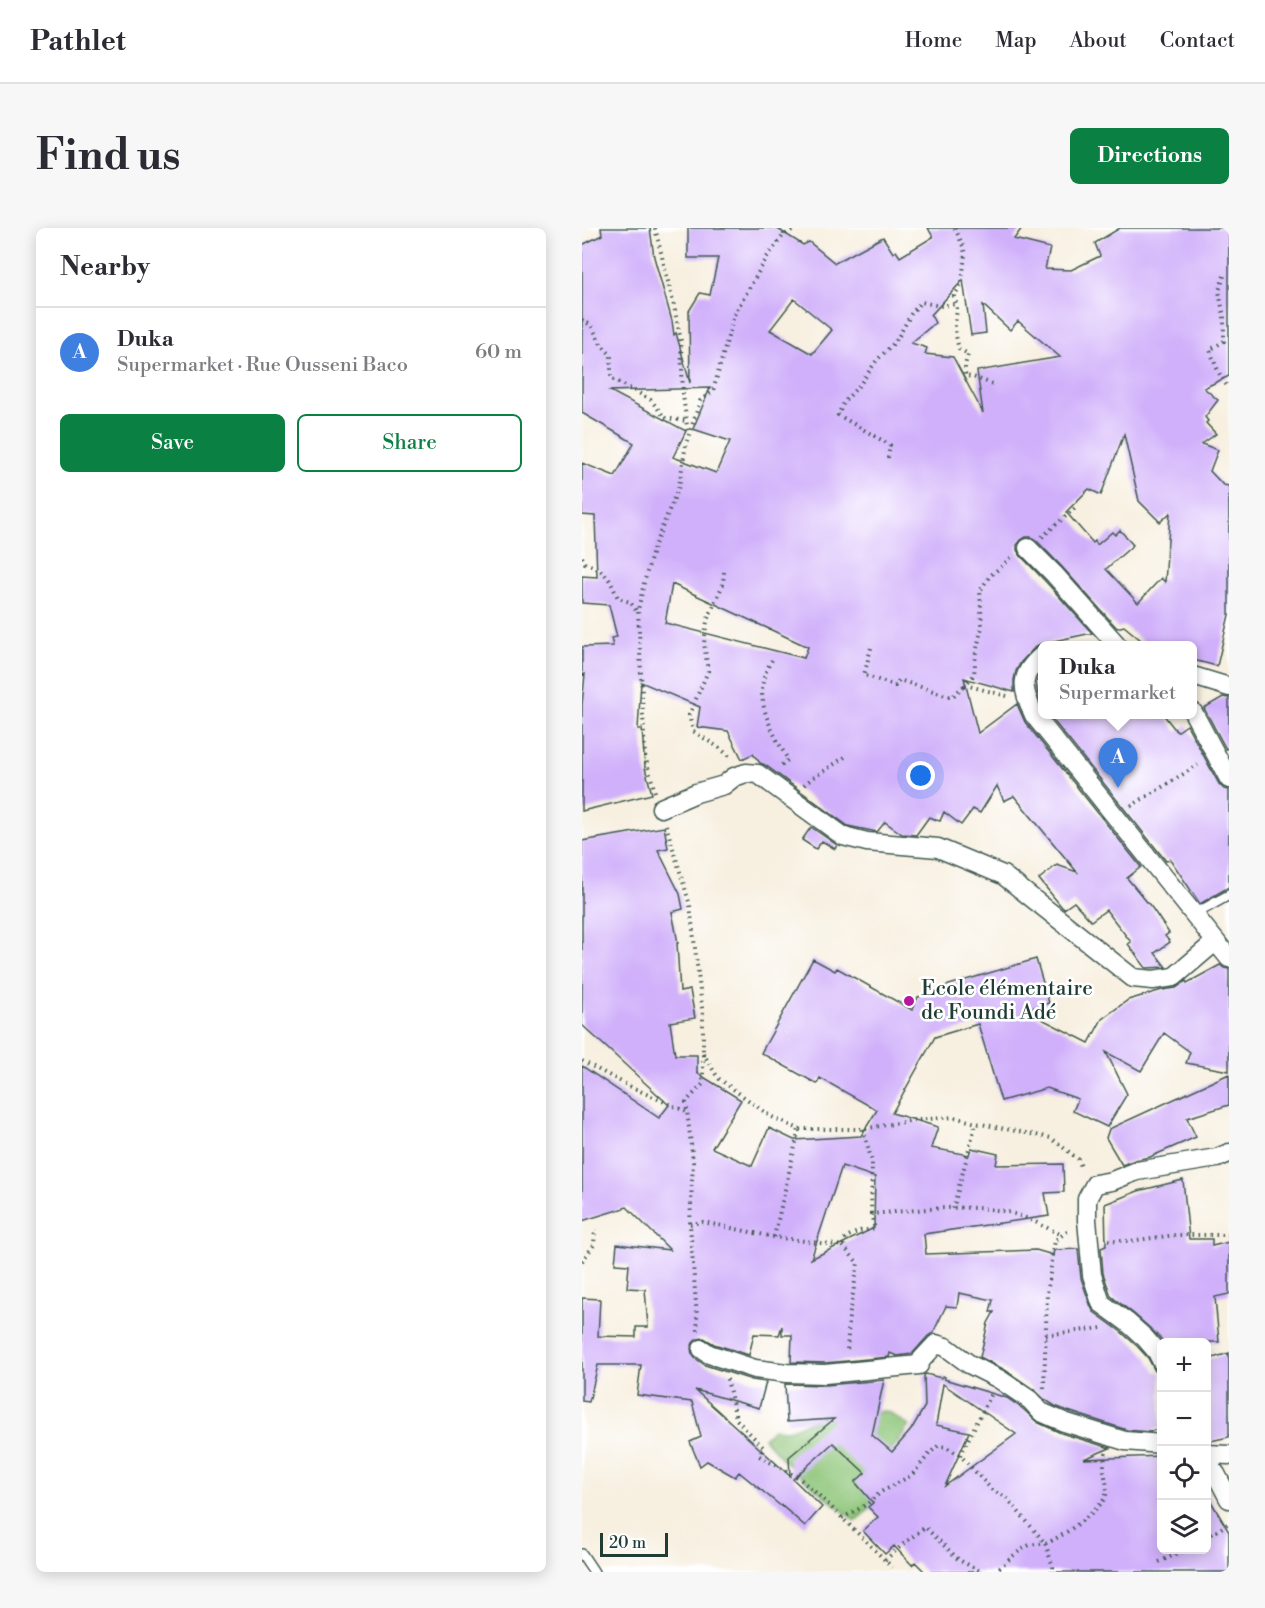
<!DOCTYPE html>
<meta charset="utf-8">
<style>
:root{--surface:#fff;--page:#f7f7f7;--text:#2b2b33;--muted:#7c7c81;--line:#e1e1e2;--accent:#0b8043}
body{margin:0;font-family:"Libre Bodoni",serif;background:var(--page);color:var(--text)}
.controls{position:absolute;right:18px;bottom:18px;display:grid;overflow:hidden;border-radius:9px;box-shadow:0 3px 15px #0003}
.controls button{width:54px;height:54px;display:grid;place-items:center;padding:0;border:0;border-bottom:2px solid var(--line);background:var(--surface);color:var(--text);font:30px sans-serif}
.scale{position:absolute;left:18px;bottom:15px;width:68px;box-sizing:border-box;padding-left:6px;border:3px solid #1f3d34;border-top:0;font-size:16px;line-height:21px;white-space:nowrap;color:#1f3d34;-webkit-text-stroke:4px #fff;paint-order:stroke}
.you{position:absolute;left:339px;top:548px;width:21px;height:21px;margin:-15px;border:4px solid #fff;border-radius:50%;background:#1a73e8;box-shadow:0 0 0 9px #1a73e833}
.badge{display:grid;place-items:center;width:39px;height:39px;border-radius:50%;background:var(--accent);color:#fff;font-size:20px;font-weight:700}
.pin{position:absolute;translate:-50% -50px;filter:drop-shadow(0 2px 3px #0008)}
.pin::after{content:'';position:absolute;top:32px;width:21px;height:18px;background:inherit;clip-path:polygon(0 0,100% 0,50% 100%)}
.popup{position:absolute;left:456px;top:413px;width:159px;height:78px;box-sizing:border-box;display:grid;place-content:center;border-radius:9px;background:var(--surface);filter:drop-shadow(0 2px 4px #0005);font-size:20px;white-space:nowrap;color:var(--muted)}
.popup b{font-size:22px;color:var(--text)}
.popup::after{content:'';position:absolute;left:50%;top:100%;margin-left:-12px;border:12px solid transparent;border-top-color:var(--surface)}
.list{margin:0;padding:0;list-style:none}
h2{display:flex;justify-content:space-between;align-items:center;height:78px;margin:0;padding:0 24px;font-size:26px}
h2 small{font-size:20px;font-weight:400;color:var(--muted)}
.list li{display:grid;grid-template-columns:39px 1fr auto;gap:18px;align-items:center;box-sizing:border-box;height:90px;padding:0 24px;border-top:2px solid var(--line)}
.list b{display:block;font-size:22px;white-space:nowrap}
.list p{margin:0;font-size:20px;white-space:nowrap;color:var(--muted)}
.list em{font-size:20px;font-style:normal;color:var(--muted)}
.actions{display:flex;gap:12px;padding:18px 24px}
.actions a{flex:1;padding:14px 0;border:2px solid var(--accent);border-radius:9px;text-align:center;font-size:21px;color:var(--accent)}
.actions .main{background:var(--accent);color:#fff}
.icon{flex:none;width:33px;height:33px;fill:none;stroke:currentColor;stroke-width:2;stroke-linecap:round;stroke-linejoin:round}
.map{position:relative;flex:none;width:647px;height:1344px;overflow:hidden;border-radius:9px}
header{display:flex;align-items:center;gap:36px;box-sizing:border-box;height:84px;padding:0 30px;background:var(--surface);border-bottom:2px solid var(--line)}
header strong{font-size:28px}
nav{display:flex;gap:33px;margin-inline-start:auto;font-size:21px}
.intro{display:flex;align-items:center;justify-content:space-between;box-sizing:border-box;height:144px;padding:0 36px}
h1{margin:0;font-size:42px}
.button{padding:15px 27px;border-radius:9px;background:var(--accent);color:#fff;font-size:21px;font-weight:700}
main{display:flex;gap:36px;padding:0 36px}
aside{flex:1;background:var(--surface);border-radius:9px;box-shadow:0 3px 15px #0003}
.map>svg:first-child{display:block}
.green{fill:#8cc477;stroke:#568056;stroke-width:1.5}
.building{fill:#d0b0fa;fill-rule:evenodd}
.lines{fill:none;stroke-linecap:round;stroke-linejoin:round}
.service-casing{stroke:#3f584e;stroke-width:12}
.minor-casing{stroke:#3f584e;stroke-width:21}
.path{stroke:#3f584e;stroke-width:4;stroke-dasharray:1.5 4.5;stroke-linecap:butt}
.service{stroke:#fff;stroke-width:9}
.minor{stroke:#fff;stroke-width:18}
.poi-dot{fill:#b5179e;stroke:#fff;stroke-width:2}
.labels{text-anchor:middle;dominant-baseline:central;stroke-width:5;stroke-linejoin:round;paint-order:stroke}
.poi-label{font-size:21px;fill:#1f3d34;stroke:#fff;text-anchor:start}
</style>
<header>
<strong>Pathlet</strong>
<nav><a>Home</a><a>Map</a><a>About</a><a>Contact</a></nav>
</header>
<div class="intro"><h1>Find us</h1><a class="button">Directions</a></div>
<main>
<aside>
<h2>Nearby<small></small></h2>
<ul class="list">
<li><span class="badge" style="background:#3f7fe0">A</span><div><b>Duka</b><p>Supermarket · Rue Ousseni Baco</p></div><em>60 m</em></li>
</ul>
<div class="actions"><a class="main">Save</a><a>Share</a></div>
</aside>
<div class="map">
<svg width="647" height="1344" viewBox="0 0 647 1344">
<rect width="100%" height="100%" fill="#fff"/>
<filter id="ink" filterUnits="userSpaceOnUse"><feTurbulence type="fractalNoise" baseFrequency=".0167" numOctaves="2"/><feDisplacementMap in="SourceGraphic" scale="12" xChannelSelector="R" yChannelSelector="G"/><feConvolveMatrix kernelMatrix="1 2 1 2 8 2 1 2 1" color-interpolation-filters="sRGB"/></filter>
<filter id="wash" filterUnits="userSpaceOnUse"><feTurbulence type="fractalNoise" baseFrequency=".008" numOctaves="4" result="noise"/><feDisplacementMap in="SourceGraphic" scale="24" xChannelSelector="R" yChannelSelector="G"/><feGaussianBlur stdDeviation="1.35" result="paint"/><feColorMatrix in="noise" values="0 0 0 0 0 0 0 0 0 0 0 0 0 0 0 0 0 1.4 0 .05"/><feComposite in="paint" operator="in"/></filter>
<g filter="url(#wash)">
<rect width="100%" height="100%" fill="#f7efdf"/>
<path class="green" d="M301 1183 307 1184 327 1198 306 1226 313 1259 273 1293C241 1267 208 1242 182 1210L191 1201 206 1202 243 1188Z"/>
<g id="blocks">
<path class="building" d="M19 0H68L72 29 90 93 92 107 94 105 108 155 107 83 118 65 128 67 136 30H106V0H194L221 17 227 14 253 35 301 9 311 25 314 23 318 29 351 9 346 0H440L432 11 468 20 463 41 489 42 518 28 513 15 538 0H647V148L622 160 636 172 623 189 626 193 624 195 634 206 620 216 636 222 628 243 641 257 647 258V387L635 438 611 432V417H565L542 398 535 400 480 339 454 312 449 309H444L439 312 435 317V322L438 327 464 354 510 405 458 416 453 419 439 434 434 443 432 452V464L382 450 396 505 435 476 443 494 559 639 545 650 570 680 587 705 583 708 588 714 573 725 584 739 564 740 546 716 549 714 524 682 509 693 492 674 482 681 479 678 457 651 475 637 495 644 432 568 422 573 415 558 398 585 391 581 379 597 362 584 358 593 347 589 334 607 320 606 303 594 295 604 266 598 183 537 178 535 171 526 160 531 146 503 115 499 118 479 59 454 56 501H60L63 540 70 566 0 583V477L3 446 0 447V419L31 418 29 410 35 409 27 377 0 375V348L15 349 13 288 0 287V235L33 248 52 215 0 185V17L20 7ZM381 52 389 107 404 105 401 77 428 102 436 93 478 129 395 143 401 185 371 129 343 126 345 120 329 115 353 95 349 87ZM212 71 250 102 230 126 188 102ZM128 160 111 201 148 213 134 245 91 229 104 203 28 163ZM542 206 557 273 578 294 588 285 583 354 579 350 556 375 524 341 551 317 538 302 533 307 530 304 515 317 513 313 511 315 484 284 507 261 519 267ZM90 356 226 419 222 430 83 395Z
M461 442V479L456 466 454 455 457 447Z
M641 469 647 470V519L644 521 622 480Z
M466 486H581L595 504 605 497 637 556 642 561 647 562V659L618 676 588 631 584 633Z
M82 599 86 620 76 622 98 666 101 681 90 684 96 715H95L98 764 108 762 113 790 88 794 93 827H115V845L159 872 130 920 170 938 187 900 212 912 279 908 295 882 238 850 235 856 179 825 231 731 253 743 255 740 330 782 336 769 358 763 357 760 454 731 467 775 442 782 507 815 520 791 546 772 580 762 594 760 604 753 605 755 638 737 642 740 647 741V843L604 835 608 824 582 805 559 843 524 824 545 866 525 899 491 883 496 871 465 860 419 873 396 796 353 809 310 885 356 899 349 920 387 927 389 920 416 926 414 937 481 936 482 964 463 965 467 988 342 1006 344 1026 454 1022 471 1027 472 1022 496 1021 499 1050 509 1079 512 1084 538 1103 555 1118 566 1130 573 1143 579 1145V1199L568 1204 545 1202 486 1183 473 1178 462 1171 454 1163 423 1142 398 1129 406 1095 412 1084H408L411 1072 377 1065 375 1079 364 1078 351 1105 346 1108 330 1126 315 1128 308 1125 307 1129 243 1135 209 1134 210 1107H200V1098L197 1107 172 1106 167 1127 132 1116 122 1110 115 1111 111 1115 109 1120 110 1126 113 1130 123 1137 170 1152 184 1154 177 1180 113 1162 208 1248 207 1229 252 1191 205 1194 203 1156 244 1157 302 1152 290 1207 310 1224 329 1202 343 1178 342 1147 344 1146 359 1150 361 1148 363 1149 362 1151 425 1170 441 1181 455 1194 479 1205 528 1220 502 1231 579 1228V1322H624V1265L647 1304V1344H343L333 1334 330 1337 312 1318 303 1326 281 1303 296 1289 286 1279 291 1275 273 1254 283 1245 251 1215 211 1251 240 1279 223 1298 200 1278V1279L157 1244 153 1249 125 1233 118 1238 108 1214 119 1209 110 1174 55 1167 59 1137H16L7 1174 0 1173V1070L18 1071 16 1108 54 1109V1099H66L63 1061 45 1060 47 1037 33 1036 35 1016 88 1022 45 979 0 993V838L77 890 87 877 0 797V613ZM260 938 293 949 292 1000 229 1031ZM361 1156 434 1206 363 1258 387 1204 354 1197Z
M229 599 255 617 253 621 240 613 234 621 220 612Z
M647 846V877L605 890 614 909 568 929 553 932 540 937 524 910 527 901Z
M601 952 607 1011H630V1018L647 1014V1066L633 1069 637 1114H582L570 1102 552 1086 529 1068 521 1045 519 1020 524 1018 523 976 556 963Z
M647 1125V1209L624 1214V1132Z"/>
</g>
</g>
<g filter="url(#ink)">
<use href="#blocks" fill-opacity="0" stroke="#3f584e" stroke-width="1.5"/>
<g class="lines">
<defs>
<path id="service" d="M611 687 647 667
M0 1326 12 1344"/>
<path id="minor" d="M446 320 472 346 536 418
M461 427C436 447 440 460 452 487L647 730
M611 448 647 459
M611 484 647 551
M79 580 114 565 142 557 152 549 164 545 176 546 261 608 285 614 356 620 421 647 551 750 571 752 592 749 633 714
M120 1121 127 1126 173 1141 204 1145 243 1146 337 1137 340 1131 354 1116 364 1119 387 1136 417 1151 448 1172 459 1184 482 1194 543 1213 580 1216
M580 1134 575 1124 563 1110 545 1094 519 1075 510 1047 505 992V971L513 956 530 953 555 943 635 930 647 925
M624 1226 647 1227
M624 1233 634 1246 647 1271"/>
</defs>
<use href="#service" class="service-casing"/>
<use href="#minor" class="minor-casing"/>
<path class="path" d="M73 0 92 78 99 113 101 167 106 206
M200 0 202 2V8
M373 0 381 18 383 26 380 55 372 68C377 82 374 83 373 97 373 105 375 113 377 121L386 126 383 137V148L391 149 411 156
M642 48 637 63 642 90V113L628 122C633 135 637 149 647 160
M0 92 9 97 19 116 29 127V150L69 172 83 190 105 193
M306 230 308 217 256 187 262 174 279 155 295 132 314 113 329 86 339 74 358 78 375 76
M460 309 494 279
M0 329 3 335C25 343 27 350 36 370L48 374 56 385
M142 344 141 356 125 393 122 415 126 443 107 487 111 503 139 521 149 530
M289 420 282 447 313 458 317 452 370 469 383 457
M190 432C167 467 189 501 206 532L197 539
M425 468 383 457 392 447 394 424 400 399 398 363 407 349 431 328
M222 557 225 554 266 527
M73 564 63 528 56 382 62 355 72 319 97 258 104 216 118 173 131 163 152 87 185 29 201 8 213 0
M549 578 616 537
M84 597 108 677 121 788V856L104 874 111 934 108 996 116 1103
M121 825 136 850 188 888 217 901H281L333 892 372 889 394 895 469 910 496 931 500 941
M0 833 49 859 105 884
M281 901 290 934 289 986
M371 981 394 895
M108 996 121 994 192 1009 261 1018 264 1009 278 1003 293 1001 289 986C330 983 374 976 415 982 438 985 459 997 480 1007
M192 1009 217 901
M526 1012 547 1013 594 1007H647
M261 1018 276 1035 267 1090 265 1124
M0 1033 12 1017 13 1001
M464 1107 520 1100
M145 1151 154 1191 181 1219 177 1228 217 1250 240 1270 310 1339
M462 1160 465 1066 473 1012 488 1002
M409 1167 378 1227 411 1263 424 1269 463 1315 471 1339 470 1344
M260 1290 284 1277 299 1264 330 1247 348 1225 356 1218 364 1219 378 1227
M624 1310 647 1295
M303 1332 325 1313 343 1299 377 1332 400 1344
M577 1334 603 1322
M413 1344C423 1335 434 1324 446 1318 451 1315 458 1317 464 1315 478 1311 521 1280 524 1267 526 1260 524 1255 523 1248 521 1240 522 1233 524 1225"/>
<use href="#service" class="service"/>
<use href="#minor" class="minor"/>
</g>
</g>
<circle class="poi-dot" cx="327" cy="773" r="6"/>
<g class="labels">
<g class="poi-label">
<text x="339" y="761">Ecole élémentaire<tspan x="339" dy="24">de Foundi Adé</tspan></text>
</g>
</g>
</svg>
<div class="controls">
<button>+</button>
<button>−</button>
<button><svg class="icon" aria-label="locate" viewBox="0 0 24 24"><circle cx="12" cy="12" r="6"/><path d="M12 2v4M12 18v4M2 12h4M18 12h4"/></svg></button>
<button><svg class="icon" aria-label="layers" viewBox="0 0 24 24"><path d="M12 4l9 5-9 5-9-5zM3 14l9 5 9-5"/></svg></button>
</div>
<div class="scale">20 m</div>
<div class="you"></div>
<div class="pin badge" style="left:536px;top:560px;background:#3f7fe0">A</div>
<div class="popup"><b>Duka</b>Supermarket</div>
</div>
</main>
